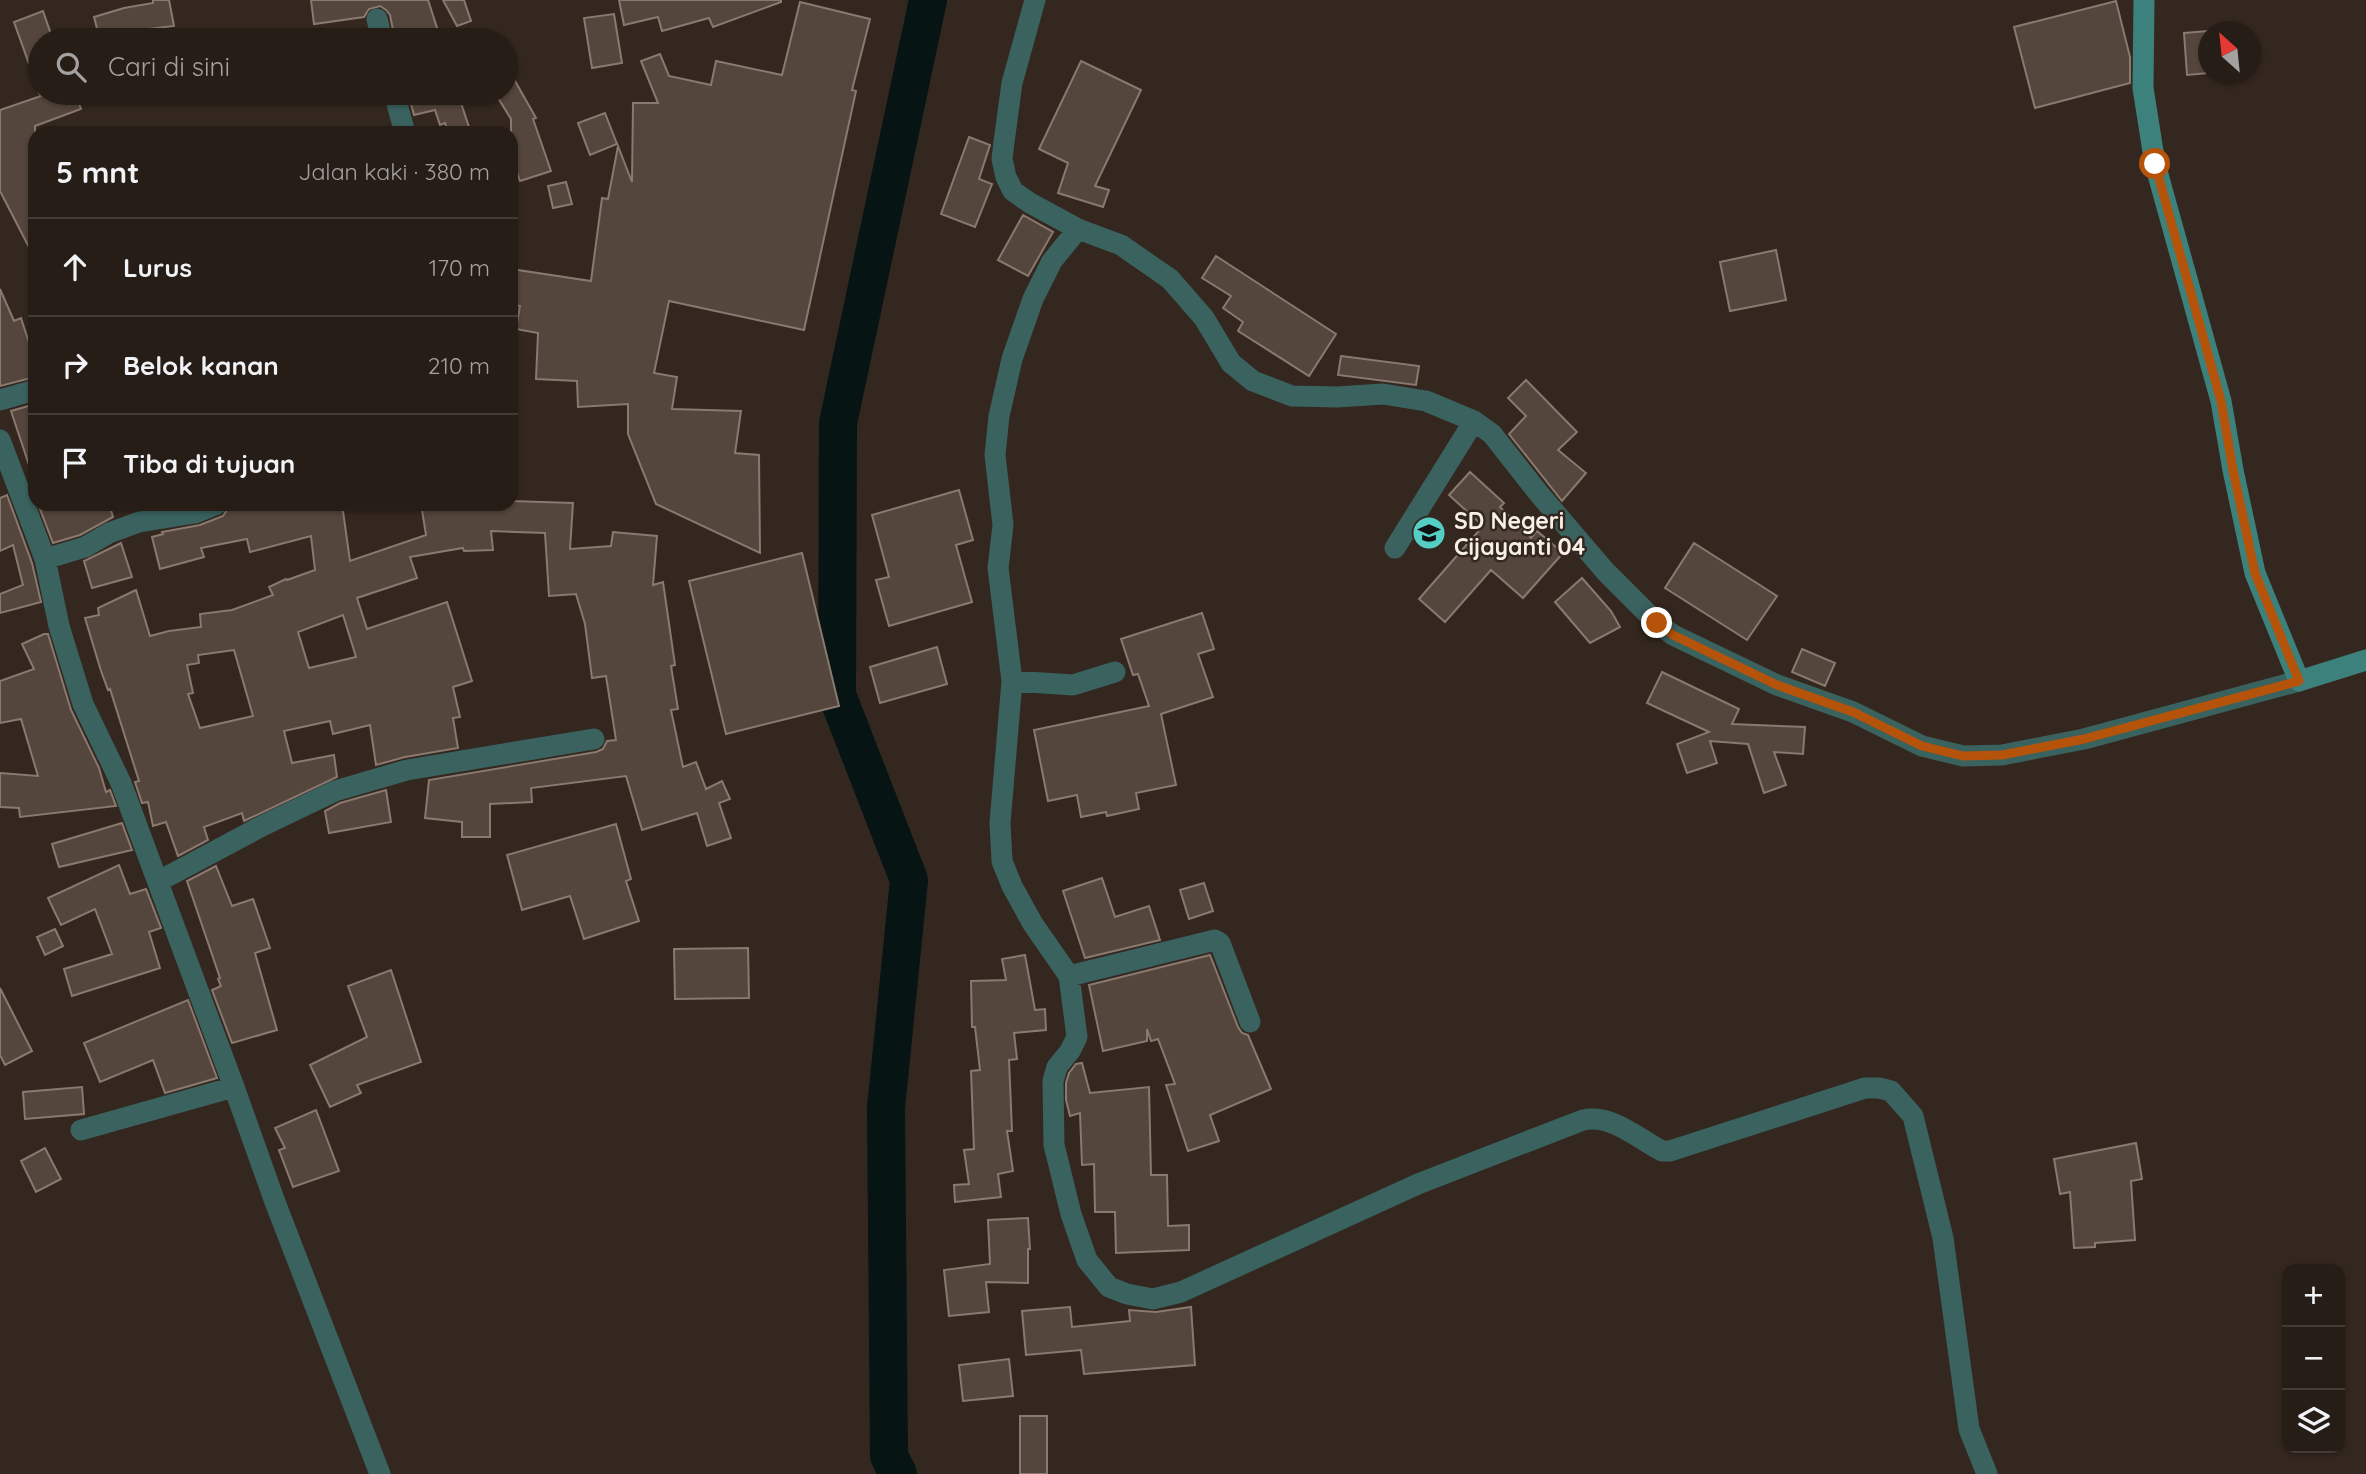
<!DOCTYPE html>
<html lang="id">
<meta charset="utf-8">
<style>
:root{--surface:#271d17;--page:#2f2620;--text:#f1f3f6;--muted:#a4a2a1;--line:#433b36}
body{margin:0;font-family:Quicksand,sans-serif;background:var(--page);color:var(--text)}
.controls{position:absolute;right:21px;bottom:21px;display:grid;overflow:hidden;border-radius:14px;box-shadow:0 2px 5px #0004}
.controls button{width:63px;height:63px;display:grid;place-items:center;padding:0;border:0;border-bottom:2px solid var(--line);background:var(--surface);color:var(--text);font:35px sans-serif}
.compass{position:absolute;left:2198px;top:21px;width:63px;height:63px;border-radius:50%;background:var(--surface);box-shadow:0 2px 5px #0004;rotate:333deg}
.stop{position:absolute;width:21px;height:21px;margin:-16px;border:5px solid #b45309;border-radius:50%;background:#fff}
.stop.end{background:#b45309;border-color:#fff;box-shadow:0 2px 7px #0008}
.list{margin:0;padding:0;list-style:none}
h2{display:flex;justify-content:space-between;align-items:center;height:91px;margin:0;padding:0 28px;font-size:30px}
h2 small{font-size:23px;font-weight:400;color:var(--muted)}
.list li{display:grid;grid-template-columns:46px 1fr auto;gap:21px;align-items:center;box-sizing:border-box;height:98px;padding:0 28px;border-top:2px solid var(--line)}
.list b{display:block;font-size:26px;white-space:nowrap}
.list em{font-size:23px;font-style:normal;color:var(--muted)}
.icon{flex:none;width:38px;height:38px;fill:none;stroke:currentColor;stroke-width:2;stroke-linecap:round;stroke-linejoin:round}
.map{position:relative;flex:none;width:2366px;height:1474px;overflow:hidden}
.search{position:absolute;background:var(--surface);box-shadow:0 2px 5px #0004;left:28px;top:28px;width:490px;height:77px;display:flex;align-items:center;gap:18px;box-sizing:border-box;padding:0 24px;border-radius:38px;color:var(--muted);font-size:26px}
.panel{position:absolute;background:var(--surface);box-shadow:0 2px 5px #0004;left:28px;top:126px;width:490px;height:385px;border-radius:21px}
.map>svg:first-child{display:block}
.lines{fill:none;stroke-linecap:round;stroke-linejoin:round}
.river{stroke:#061413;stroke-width:38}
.building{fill:#54463c;stroke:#89796e;stroke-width:2;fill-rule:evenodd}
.street{stroke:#3a625f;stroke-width:21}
.secondary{stroke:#3d817c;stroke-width:21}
.route{stroke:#b45309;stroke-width:9}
.labels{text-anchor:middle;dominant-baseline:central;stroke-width:5;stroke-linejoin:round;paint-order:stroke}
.poi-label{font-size:23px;font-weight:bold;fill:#f8efe9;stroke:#34271f;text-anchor:start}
</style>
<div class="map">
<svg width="2366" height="1474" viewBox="0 0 2366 1474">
<rect width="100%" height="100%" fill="#34271f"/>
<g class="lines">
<path class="river" d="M898 1474 889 1456 886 1108 909 880 837 695 838 423 928 0"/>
</g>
<path class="building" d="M153 0H169L174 26 122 32 124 40H100L94 17 124 8 153 3Z
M311 0H428L441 40H395L390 15 386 10 380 6 369 9 364 17 314 24Z
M443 0H464L471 21 457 26Z
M619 0H781V2L713 27 709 18 662 31 658 17 624 25Z
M2116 1 2130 57V83L2035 108 2014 27Z
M800 2 870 19 852 90 856 91 804 330 669 301 654 373 677 377 672 409 741 411 735 453 759 455 760 553 656 504 628 434V404L578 407 577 381 536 379 538 333 516 329 520 306 511 305V269L591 281 602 198 608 199 618 146 632 182 633 103H658L641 61 660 54 669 76 711 85 716 61 782 75Z
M43 11 53 40H40V89H38L14 22Z
M614 14 622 63 592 68 584 18Z
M2208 31V73L2187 75 2184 33Z
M1081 61 1141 90 1095 186 1109 190 1103 207 1058 193 1068 163 1039 149Z
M506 65 536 118 533 119 551 171 520 181 511 156V119L495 93H506Z
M39 93H75L81 109 35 126V259L0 191V110L41 96Z
M408 93H478L479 99 461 103 471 133H449L445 123 440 125 435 110 414 115Z
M605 113 617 144 590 155 578 123Z
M969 137 990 145 979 179 992 184 975 227 941 214Z
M566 182 572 204 553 208 548 186Z
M1023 215 1053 232 1028 276 998 260Z
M1776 250 1786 300 1730 311 1720 262Z
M1216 256 1336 334 1309 376 1238 331 1243 322 1223 308 1231 296 1202 278Z
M0 289 14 321 21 318 35 361V377L0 386Z
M1341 356 1419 366 1416 385 1338 375Z
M1526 380 1577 432 1558 450 1586 473 1562 501 1509 434 1526 416 1508 398Z
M35 404V474H32L11 411Z
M1470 472 1504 503 1500 507 1531 538 1537 531 1563 553 1523 598 1491 570 1445 622 1419 599 1483 526 1449 495Z
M959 490 973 540 956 545 972 602 889 626 876 580 889 577 872 515Z
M7 495 32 563 41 602 0 613V594L23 585 13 545 0 551V498Z
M511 501 573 503 570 549 611 546 613 532 657 536 653 585 663 582 675 665 671 666 678 709 671 710 683 767 696 762 706 789 722 781 730 799 719 803 731 838 707 846 697 813 642 830 626 776 531 788 532 802 490 804V837H462V822L425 818 429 780 596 752 603 749 607 741 616 740 606 676 592 678 585 624 576 594 549 596 545 533 491 531 493 550 464 551 463 548 410 557 417 578 357 598 367 629 447 602 472 681 453 687 460 717 453 718 458 748 405 757 376 765 370 725 333 734 330 721 284 731 292 763 334 755 337 777 244 821 242 813 204 827 208 840 178 856 166 822 153 826 148 802 142 803 135 782 139 781 110 689 108 690 101 671 85 618 99 615 98 608 136 590 150 636 169 631 201 627 200 614 232 610 273 595 269 587 286 579 287 580 315 570 311 536 250 552 247 539 201 548 204 557 160 569 152 537 163 534 162 532 200 525 223 516 229 507 242 504H342L350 561 426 535 422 510 458 504H511ZM343 615 356 657 309 668 298 632ZM234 650 253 716 200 728 188 694 193 693 187 665 199 663 198 655Z
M38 504H109L113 517 80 535 53 543Z
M121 543 132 577 92 588 84 561Z
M1694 543 1777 596 1747 640 1665 588Z
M802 553 839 706 726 734 689 581Z
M1582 578 1611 611 1620 627 1590 643 1555 602Z
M1202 613 1214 649 1198 654 1213 697 1161 714 1176 785 1136 793 1139 809 1107 816 1106 812 1081 817 1077 795 1048 801 1034 730 1149 706 1138 674 1133 675 1121 639Z
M44 634H48L71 710 99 768 106 792 110 790 116 806 20 817 19 808 0 807V773L38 776 21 719 0 723V681L34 669 22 644Z
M937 647 947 684 880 703 870 667Z
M1802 649 1835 663 1825 686 1792 672Z
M1662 672 1739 709 1732 724 1805 727 1803 754 1774 752 1786 785 1764 793 1748 744 1710 741 1717 763 1687 773 1677 744 1709 732 1647 703Z
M386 790 391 822 329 833 325 811 340 803Z
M122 823 132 850 59 867 52 844Z
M616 824 631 879 626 881 639 921 584 939 570 896 522 910 507 855Z
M119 865 130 894 146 889 161 928 149 932 160 968 72 996 64 969 112 954 95 909 61 925 48 898Z
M216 866 232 906 253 899 270 948 255 953 277 1030 232 1043 212 990 221 986 218 979 220 978 187 881Z
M1102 878 1115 917 1149 906 1160 940 1085 958 1063 891Z
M1204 883 1213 911 1189 919 1180 890Z
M55 929 63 946 45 955 37 937Z
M748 948 749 998 675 999 674 949Z
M1025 955 1035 1010 1045 1009 1046 1030 1014 1033 1017 1059 1009 1060 1012 1131H1007L1013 1171 998 1174 1001 1197 955 1202 954 1185 969 1184 964 1150 974 1149 971 1071 980 1070 975 1027H972L971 981 1006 980 1002 959Z
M1210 955 1238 1027 1242 1033 1248 1035 1271 1089 1210 1115 1219 1141 1188 1151 1166 1085 1175 1084 1158 1039 1151 1041 1147 1029V1041L1103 1051 1089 985Z
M391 970 421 1062 357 1085 361 1093 330 1107 310 1065 367 1037 348 986Z
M0 988 32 1051 5 1065 0 1055Z
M188 1000 217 1078 165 1093 153 1060 100 1082 84 1043Z
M1082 1063 1090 1093 1149 1087 1151 1175H1167L1168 1226 1189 1225V1250L1116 1253 1115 1212H1095L1094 1164 1082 1165 1080 1113 1070 1116 1066 1100V1083L1069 1073 1076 1064Z
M82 1087 84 1114 25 1119 23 1092Z
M316 1110 339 1171 293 1187 279 1150 285 1148 275 1128Z
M2136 1143 2142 1179 2131 1181 2135 1240 2095 1243V1247L2074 1248 2070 1192 2060 1194 2054 1159Z
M45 1148 61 1179 36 1192 21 1161Z
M1028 1218 1030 1249H1028V1283L986 1282 989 1312 949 1316 944 1270 990 1264 988 1220Z
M1070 1307 1072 1327 1130 1321 1129 1310 1156 1312 1191 1307 1195 1365 1084 1374 1081 1350 1026 1355 1022 1311Z
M1009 1359 1013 1396 963 1401 959 1365Z
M1020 1416H1047V1474H1020Z"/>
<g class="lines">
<path class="street" d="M1035 0 1012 83 1004 142 1002 159 1006 177 1013 191 1030 203 1078 229 1121 245 1170 279 1204 318 1231 363 1253 381 1292 396 1337 397 1383 394 1426 401 1474 421 1492 434 1540 495 1605 571 1657 623 1673 635 1777 685 1853 712 1922 746 1963 756 2002 755 2084 739 2299 681
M377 19 382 40
M394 93 405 133
M1078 229 1052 261 1033 299 1012 359 999 416 995 455 1003 525 998 568 1012 681 1000 823 1002 861 1012 886 1033 924 1069 976 1077 1037 1070 1051 1057 1067 1053 1081 1054 1145 1071 1214 1087 1260 1109 1287 1127 1294 1153 1299 1181 1292 1418 1184 1583 1120C1612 1114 1637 1138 1662 1151H1670L1865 1088H1879L1891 1091 1913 1116 1943 1238 1969 1429 1987 1474
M0 400 35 390
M0 440 45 559 59 626 83 704 121 783 234 1087 275 1202 380 1474
M1395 548 1474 421
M45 559 85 547 109 533 139 522 195 513 217 504
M1012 681 1073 685 1115 672
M159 881 264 825 335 791 407 770 594 739
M1069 976 1215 940 1220 943 1250 1022
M81 1130 234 1087"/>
<path class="secondary" d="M2144 0 2143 88 2155 164 2221 401 2233 470 2255 573 2299 681 2366 660"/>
</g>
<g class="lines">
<path class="route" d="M1657 623 1673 635 1777 685 1853 712 1922 746 1963 756 2002 755 2084 739 2299 681 2255 573 2233 470 2221 401 2155 164"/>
</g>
<defs>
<symbol id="school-disc" viewBox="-11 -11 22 22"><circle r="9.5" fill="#55cec6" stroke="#34271f"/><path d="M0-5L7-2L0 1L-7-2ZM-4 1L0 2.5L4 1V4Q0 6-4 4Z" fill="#111"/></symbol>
</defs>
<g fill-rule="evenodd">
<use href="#school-disc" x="1410" y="514" width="38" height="38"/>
</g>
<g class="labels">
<g class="poi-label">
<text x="1454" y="520">SD Negeri<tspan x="1454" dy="26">Cijayanti 04</tspan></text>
</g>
</g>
</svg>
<div class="controls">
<button>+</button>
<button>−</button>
<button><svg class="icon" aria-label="layers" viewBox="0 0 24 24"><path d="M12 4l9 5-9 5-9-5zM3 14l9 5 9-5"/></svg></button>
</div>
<svg class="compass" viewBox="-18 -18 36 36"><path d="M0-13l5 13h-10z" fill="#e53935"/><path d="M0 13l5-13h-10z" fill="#a4a2a1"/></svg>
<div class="stop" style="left:2155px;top:164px"></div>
<div class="stop end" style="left:1657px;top:623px"></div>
<div class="search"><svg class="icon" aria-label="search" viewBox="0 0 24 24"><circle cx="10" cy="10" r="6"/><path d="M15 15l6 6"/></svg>Cari di sini</div>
<section class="panel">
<h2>5 mnt<small>Jalan kaki · 380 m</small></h2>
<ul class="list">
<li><svg class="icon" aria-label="ahead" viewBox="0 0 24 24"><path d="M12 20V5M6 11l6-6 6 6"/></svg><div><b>Lurus</b></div><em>170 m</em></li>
<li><svg class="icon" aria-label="right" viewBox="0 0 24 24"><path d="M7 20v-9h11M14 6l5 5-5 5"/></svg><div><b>Belok kanan</b></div><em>210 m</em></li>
<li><svg class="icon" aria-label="arrive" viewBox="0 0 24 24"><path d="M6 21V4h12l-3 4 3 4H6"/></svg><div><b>Tiba di tujuan</b></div></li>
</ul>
</section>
</div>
